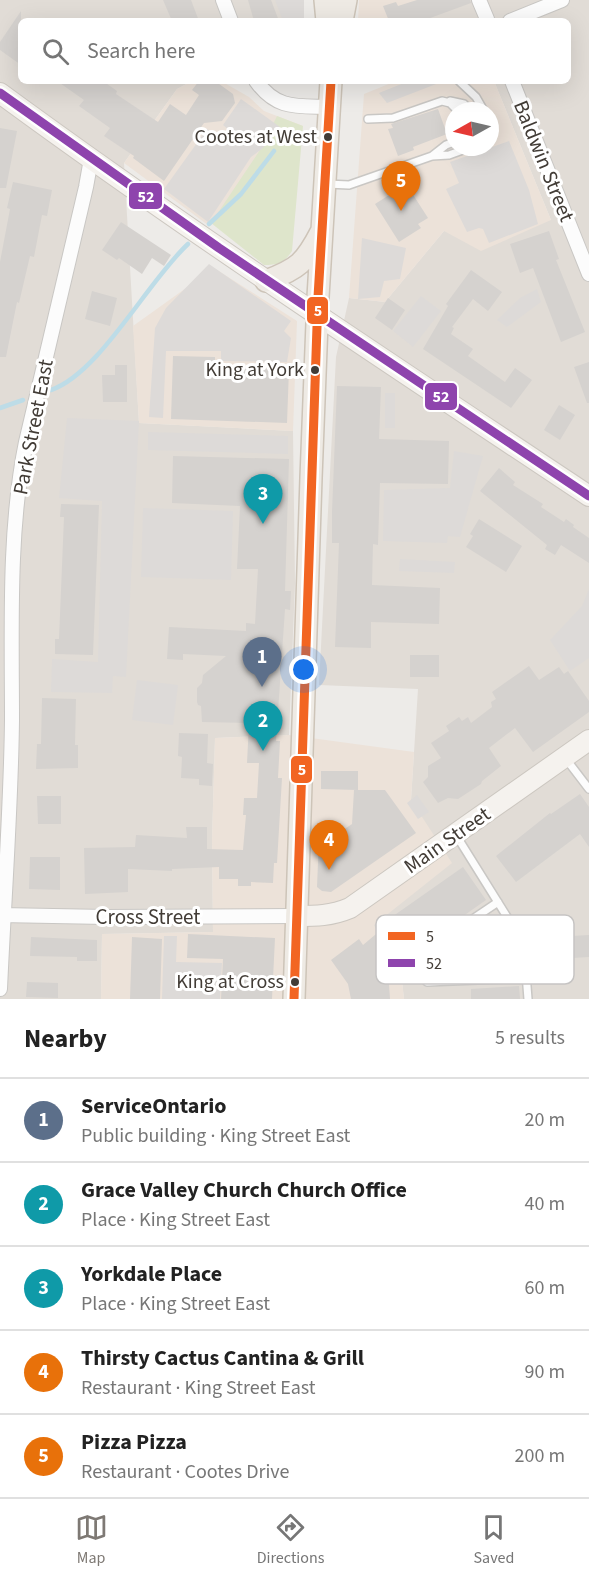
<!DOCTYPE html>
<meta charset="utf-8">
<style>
:root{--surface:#fff;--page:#f2f2f2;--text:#222;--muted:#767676;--line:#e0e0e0;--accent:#7e7974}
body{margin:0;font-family:"Source Sans 3",sans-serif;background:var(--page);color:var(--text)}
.compass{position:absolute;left:445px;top:102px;width:54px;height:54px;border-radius:50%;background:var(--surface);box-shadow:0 6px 24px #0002;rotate:262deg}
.you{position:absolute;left:304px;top:670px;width:21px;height:21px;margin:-15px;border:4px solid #fff;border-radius:50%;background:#1a73e8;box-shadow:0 0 0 9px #1a73e833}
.badge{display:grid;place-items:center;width:39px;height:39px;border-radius:50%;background:var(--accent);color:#fff;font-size:20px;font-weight:700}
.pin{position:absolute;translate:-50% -50px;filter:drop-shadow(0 2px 3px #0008)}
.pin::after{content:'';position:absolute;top:32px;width:21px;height:18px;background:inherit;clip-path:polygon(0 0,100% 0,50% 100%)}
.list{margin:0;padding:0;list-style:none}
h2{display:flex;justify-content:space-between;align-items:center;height:78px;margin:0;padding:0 24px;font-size:26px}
h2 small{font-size:20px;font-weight:400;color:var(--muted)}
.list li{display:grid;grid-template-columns:39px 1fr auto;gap:18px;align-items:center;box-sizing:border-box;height:84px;padding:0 24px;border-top:2px solid var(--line)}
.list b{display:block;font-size:22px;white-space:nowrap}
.list p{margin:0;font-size:20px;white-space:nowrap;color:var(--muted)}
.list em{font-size:20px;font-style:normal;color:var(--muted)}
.icon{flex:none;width:33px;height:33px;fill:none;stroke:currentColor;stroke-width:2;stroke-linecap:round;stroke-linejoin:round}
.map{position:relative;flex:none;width:589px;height:999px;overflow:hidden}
.search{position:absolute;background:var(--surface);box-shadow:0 6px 24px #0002;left:18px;right:18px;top:18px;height:66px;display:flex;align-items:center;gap:15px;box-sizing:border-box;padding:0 21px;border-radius:9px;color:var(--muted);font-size:22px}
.sheet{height:498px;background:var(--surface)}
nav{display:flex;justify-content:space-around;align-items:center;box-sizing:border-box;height:84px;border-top:2px solid var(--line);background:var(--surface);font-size:16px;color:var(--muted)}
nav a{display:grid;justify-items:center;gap:3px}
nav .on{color:var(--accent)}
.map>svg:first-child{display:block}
.residential{fill:#e1dcd6}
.commercial{fill:#ece2d9;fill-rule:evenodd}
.green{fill:#dee5cb}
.parking{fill:#dddad8}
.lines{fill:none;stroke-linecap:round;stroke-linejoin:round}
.stream{stroke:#bddce7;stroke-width:4.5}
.building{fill:#d5d2cf}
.lane-casing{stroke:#c9c7c4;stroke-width:10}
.street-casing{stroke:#c9c7c4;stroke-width:16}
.secondary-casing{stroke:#ccc7c0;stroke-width:22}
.primary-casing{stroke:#cdc4b8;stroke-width:24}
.lane{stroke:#fcfcfc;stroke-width:7}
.street{stroke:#fcfcfc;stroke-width:14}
.secondary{stroke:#f5f2ee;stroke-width:20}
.primary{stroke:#eeeae4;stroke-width:21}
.bus-1-casing{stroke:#fff;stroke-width:14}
.bus-2-casing{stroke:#fff;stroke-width:14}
.bus-1{stroke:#f26522;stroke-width:9}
.bus-2{stroke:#8e44ad;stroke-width:9}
.bus-dot{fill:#423c36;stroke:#fff;stroke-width:2}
.labels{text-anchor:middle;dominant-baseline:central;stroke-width:6;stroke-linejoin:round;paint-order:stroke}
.bus-label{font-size:20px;fill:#423c36;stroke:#fff;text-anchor:end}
.street-label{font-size:21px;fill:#423c36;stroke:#fff}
.key{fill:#fff;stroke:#c6c4c3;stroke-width:1.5}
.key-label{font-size:16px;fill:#423c36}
.line-badge{stroke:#fff;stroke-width:2}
.badge-label{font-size:16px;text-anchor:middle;font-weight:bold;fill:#fff}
</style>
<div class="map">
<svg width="589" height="999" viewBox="0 0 589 999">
<rect width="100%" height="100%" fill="#edebe8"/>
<path class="residential" d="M0 0H302L303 21H21V81H192L177 89 124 163 139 423 293 431 295 583 289 735 215 738 212 840 213 932 102 934 101 999H0Z
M418 0H589V999H404L402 981 373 925 411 800 418 689 319 685 336 357 349 298 385 302 444 231 551 220 494 81H568V21H469L468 19 464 21H430Z"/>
<path class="commercial" d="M359 0H418L430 21H358Z
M192 81H221L249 97 264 111 303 126 208 225 124 163 177 89Z
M396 81H494L551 220 481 251 444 231 385 302 349 298 364 94ZM454 111H490V147H454Z
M214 268 297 321 293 431 139 423 133 326Z
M289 735 414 752 411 800 452 863 374 925 402 981 404 999H101L102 934 213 932 212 840 215 738Z"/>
<path class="green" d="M277 116 303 126 292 251C284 263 278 265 264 265L211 223 260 150Z"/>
<path class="parking" d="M275 0H304V21H283Z
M409 81H444L387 103 379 93Z
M241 99 280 127 263 148 251 157 208 222 164 189 207 129 225 141 231 132 223 125Z
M509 141 529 190 538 224 489 243 483 229 479 228 467 232 446 189 459 183 450 162Z
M362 238 406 248 400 279 384 281 380 297 358 299Z
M209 264 291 321 284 331 291 338 287 362 221 361V351H166L163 418 149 417 155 328 166 308Z
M537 289 541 302 507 327 497 320 520 298Z
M421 296 441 311 413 347 393 331Z
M385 393H395V428H385Z
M67 418 139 421 126 677 113 676 112 693 51 692 52 659 98 662 102 501 59 498Z
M148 432 288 436V454L148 450Z
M454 451 483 456 460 537 448 536 447 543 383 541 384 490 450 488Z
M143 508 233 511 231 580 141 577Z
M400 559 455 562 454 573 399 571Z
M589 589V658L570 671 550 640 582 606Z
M137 680 178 685 173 725 132 720Z
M417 795 429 812 418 819 407 803Z
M164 936H177L176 962 222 963 220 999H162Z"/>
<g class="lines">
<path class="stream" d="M209 224 241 194 274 151
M51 390C100 373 147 282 188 244
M0 408 23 400"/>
</g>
<path class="building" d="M163 0H191L199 21H172Z
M248 0H271L279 21H254Z
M417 0H470L471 3 422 21H389L383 6 396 2 398 6Z
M21 11V65L0 50V42Z
M57 81H103L117 91 116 94 158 122 170 104 186 115 199 95 192 90 199 81H215L233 94 235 103 222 121 204 123 164 181 133 158 134 156 104 136 110 128 79 106 84 100Z
M438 109 447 134 413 147 414 150 398 156 388 129 393 128 391 124Z
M0 128 17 131 6 188H0Z
M13 182 52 190 47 216 42 215 34 257 30 256 19 303 17 302 6 357H0V262L10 209 7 208Z
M397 190 403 199 412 193 428 218 418 224 421 228 399 242 375 204Z
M121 222 171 255 164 266 152 258 142 274 119 258 117 260 102 250Z
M549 231 559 259 556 260 585 332 561 342 533 268 520 273 510 244Z
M471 270 502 292 488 311 473 299 452 327 454 328 451 334 473 349 468 356 505 382 515 368 532 380 511 408 423 349 448 306 446 304Z
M92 291 117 298 110 326 85 319Z
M388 298 405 310 392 330 375 318Z
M173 356 215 357V367L289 369 287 423 171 419Z
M589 362V403H587L574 367Z
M115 365H127V402H103L102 375H115Z
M337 386 381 387 379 439 449 441 448 484 380 483 378 545 373 544 372 585 440 588 439 624 371 622V648L335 647 339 543H332V512Z
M559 405 575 415 560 440 544 430Z
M173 456 289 459 285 591H291L290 610 285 609 276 741H280L278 778H282L277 863H274L273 883 251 882V886H238V879H219V867L172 869V871L128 869V892L85 894 84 848 135 847 136 835 187 838 186 827H207V849L243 850 246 815H243L244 798H257L259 763H247L249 723 202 722 201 706 198 705 197 702V688L202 683 203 675 226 656 183 654V660L167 659 169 627 246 631V623L255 624 258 569H237L240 506 172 503Z
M499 468 515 482 513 485 543 504 541 507 564 522 566 519 574 525 573 527 589 538V563L561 545 555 555 545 549 547 545 480 491Z
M61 504 99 505 93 655 55 654V639H59L64 517H60Z
M479 519 522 546 506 572 466 547 473 536 470 534Z
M410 655H439V677H410Z
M529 666 539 680 559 667 564 674 568 671 589 701V712L533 752 515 728 489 748 501 766 482 781 481 784 458 799 448 798 438 803 423 782 428 777V766L441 758 431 743 449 731 446 726 459 717 462 721 468 717 471 723 492 707 491 702 496 699 492 692Z
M42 698 76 699 75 745H78V768L36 769 37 744H41Z
M179 733 208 734 207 763 213 764 212 786 199 785V779L181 778 182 757 178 756Z
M321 771H358V790L321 789Z
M354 790H385L416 833 331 892 322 891 317 887 319 838H331L352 824Z
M580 794 589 807V847L580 834 516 882 496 856 550 813 551 814Z
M37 796H61V824H38Z
M30 857H60V890L29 889Z
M463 867 486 900 388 969 390 999H351L348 984 331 960 359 939 363 945 382 929 379 926Z
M188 934 275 938 272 999H221L223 959 187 958Z
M589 935V957L555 959 554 937Z
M31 937 97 940V961H77V957L30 956Z
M132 937 162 939 160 999H130Z
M27 982 58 983V998L26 997Z
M519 986 520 999H471V989Z"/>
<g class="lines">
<defs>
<path id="lane" d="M459 81 476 97 484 111
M450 101 464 104 471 111
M368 119 393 118 442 101 450 103 458 111
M432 156 446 145 454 142
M327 184 349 185 432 156 449 155 471 147
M566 759 589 789
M456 835 509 920 524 948 528 999
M498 902 421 954 415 964 418 973 427 982 526 978
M461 964 513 926"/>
<path id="street" d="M223 0 231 21
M479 0 487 19
M510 21 562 0
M256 81C277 110 297 106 329 107
M512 81 589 274
M0 915 106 917 296 916
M0 989C4 899 11 809 12 720 12 630 8 530 26 442L86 187 91 159"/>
<path id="secondary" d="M0 93C192 234 391 364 589 496
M296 916C316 916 331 916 350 908L589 740"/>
<path id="primary" d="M325 0 327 21
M342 21 346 0
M266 281C298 269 305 263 321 232
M294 999 311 478 318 297 331 81"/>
</defs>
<use href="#lane" class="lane-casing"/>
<use href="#street" class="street-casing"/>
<use href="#secondary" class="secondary-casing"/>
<use href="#primary" class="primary-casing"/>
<use href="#lane" class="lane"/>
<use href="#street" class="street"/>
<use href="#secondary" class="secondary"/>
<use href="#primary" class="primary"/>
<defs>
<path id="bus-1" d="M294 999 318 297 331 81"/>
<path id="bus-2" d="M0 93 219 248 589 496"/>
</defs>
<use href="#bus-1" class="bus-1-casing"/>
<use href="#bus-2" class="bus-2-casing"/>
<use href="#bus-1" class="bus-1"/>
<use href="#bus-2" class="bus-2"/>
</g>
<g class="bus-dot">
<circle cx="328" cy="137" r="5"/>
<circle cx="315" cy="370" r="5"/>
<circle cx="295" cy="982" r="5"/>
</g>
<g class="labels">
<g class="bus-label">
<text x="317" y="137">Cootes at West</text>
<text x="304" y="370">King at York</text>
<text x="284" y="982">King at Cross</text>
</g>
<g class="street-label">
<text transform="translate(544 161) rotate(68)">Baldwin Street</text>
<text transform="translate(33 427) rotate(-79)">Park Street East</text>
<text transform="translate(447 840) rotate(-35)">Main Street</text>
<text x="148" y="917">Cross Street</text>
</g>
</g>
<rect x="376" y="915" width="198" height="69" rx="9" class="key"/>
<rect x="388" y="932" width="27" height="8" fill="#f26522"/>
<rect x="388" y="959" width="27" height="8" fill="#8e44ad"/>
<g class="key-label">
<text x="426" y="942">5</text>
<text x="426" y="969">52</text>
</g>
<g class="line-badge">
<rect x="128" y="182" width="35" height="28" rx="6" fill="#8e44ad"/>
<rect x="306" y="296" width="23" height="29" rx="6" fill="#f26522"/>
<rect x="424" y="382" width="34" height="29" rx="6" fill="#8e44ad"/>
<rect x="290" y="755" width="23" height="29" rx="6" fill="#f26522"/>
</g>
<g class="badge-label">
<text x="146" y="202">52</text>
<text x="318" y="316">5</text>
<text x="441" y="402">52</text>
<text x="302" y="775">5</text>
</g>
</svg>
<svg class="compass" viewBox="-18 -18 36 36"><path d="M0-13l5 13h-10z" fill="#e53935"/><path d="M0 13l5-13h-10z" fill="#767676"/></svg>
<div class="you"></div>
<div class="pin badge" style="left:262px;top:687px;background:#5c6f8a">1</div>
<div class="pin badge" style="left:263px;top:751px;background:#0f9aa8">2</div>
<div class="pin badge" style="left:263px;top:524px;background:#0f9aa8">3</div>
<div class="pin badge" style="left:329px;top:870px;background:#e8710a">4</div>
<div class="pin badge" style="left:401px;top:211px;background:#e8710a">5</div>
<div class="search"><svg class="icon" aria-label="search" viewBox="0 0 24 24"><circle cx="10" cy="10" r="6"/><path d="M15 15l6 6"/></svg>Search here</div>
</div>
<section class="sheet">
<h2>Nearby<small>5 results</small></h2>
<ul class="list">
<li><span class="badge" style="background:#5c6f8a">1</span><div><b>ServiceOntario</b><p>Public building · King Street East</p></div><em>20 m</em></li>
<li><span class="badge" style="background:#0f9aa8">2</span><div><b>Grace Valley Church Church Office</b><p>Place · King Street East</p></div><em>40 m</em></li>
<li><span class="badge" style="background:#0f9aa8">3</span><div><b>Yorkdale Place</b><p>Place · King Street East</p></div><em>60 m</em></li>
<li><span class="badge" style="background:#e8710a">4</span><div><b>Thirsty Cactus Cantina &amp; Grill</b><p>Restaurant · King Street East</p></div><em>90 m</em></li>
<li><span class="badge" style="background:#e8710a">5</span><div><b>Pizza Pizza</b><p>Restaurant · Cootes Drive</p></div><em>200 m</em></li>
</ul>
</section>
<nav>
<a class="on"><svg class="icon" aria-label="map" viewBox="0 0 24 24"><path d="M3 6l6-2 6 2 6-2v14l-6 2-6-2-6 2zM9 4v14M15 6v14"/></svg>Map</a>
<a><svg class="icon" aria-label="directions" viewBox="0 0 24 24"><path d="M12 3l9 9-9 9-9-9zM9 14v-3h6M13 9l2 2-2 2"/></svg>Directions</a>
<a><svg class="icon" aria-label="saved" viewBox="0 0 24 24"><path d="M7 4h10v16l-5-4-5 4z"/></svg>Saved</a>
</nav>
